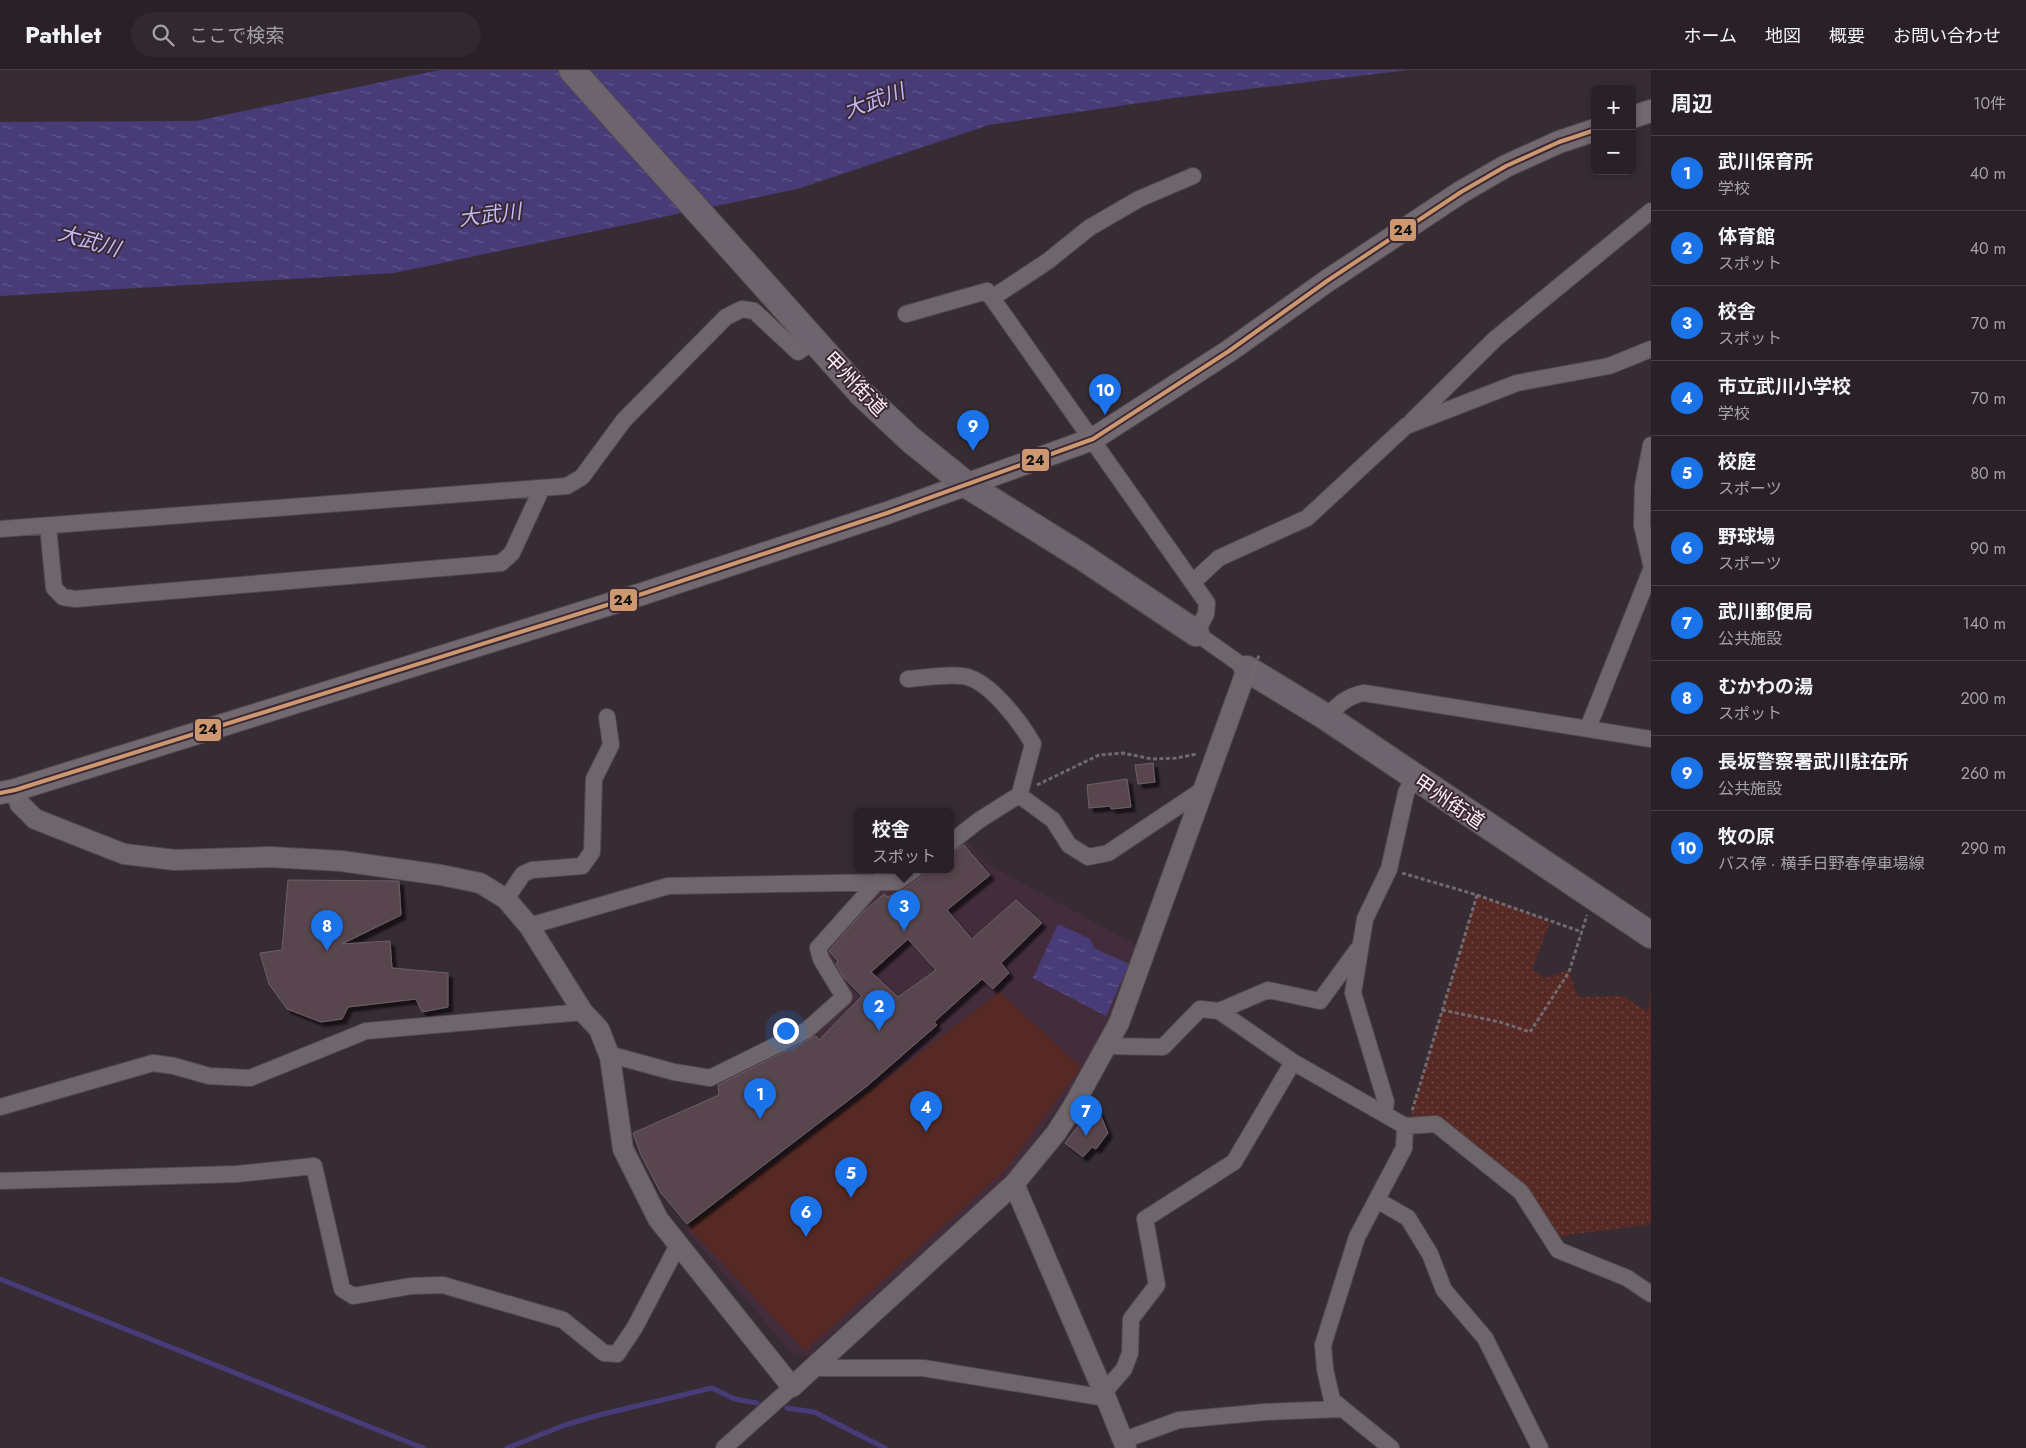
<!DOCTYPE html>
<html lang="ja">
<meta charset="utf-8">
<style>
:root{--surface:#292127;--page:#31292f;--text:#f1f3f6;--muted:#a5a3a7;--line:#453e44;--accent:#1a73e8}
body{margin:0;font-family:Jost,"Noto Sans JP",sans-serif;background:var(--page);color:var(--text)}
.controls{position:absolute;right:15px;top:15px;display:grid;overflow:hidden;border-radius:8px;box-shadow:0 2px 8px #0003}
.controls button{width:45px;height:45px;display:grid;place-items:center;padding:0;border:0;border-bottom:1px solid var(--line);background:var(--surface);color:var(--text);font:25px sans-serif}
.you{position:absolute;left:785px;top:960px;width:18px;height:18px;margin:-12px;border:4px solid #fff;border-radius:50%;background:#1a73e8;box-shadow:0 0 0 8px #1a73e833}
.badge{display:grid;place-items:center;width:32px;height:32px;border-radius:50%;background:var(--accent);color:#fff;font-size:16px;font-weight:700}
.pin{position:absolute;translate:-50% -41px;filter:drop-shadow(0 1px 2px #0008)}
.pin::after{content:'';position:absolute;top:26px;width:18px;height:15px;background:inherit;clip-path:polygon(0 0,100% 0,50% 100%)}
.popup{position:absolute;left:854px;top:738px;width:100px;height:65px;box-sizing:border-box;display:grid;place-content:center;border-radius:8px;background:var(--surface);filter:drop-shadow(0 1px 4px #0005);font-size:16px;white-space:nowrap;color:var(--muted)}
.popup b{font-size:19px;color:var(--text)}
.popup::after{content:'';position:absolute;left:50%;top:100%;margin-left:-10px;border:10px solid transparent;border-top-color:var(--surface)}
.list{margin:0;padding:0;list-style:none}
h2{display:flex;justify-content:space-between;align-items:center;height:65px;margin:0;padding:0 20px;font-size:21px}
h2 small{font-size:16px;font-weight:400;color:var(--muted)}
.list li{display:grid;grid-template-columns:32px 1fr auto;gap:15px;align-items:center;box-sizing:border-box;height:75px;padding:0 20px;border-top:1px solid var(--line)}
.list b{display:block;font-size:19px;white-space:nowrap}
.list p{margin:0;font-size:16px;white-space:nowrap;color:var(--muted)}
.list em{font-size:16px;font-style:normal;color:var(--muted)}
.icon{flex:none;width:28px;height:28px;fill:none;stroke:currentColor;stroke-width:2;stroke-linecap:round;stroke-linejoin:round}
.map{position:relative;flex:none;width:1651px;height:1378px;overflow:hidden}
header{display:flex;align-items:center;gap:30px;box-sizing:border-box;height:70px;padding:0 25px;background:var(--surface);border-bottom:1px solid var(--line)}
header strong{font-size:24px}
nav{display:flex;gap:28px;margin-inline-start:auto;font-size:18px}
.search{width:350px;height:45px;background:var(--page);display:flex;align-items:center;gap:12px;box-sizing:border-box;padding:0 18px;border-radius:28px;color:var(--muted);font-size:19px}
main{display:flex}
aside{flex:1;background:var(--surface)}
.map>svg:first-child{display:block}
.built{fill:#432d3d}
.grass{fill:url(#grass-dots)}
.park{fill:#562924}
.water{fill:url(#water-ripples)}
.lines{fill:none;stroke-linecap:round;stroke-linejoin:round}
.stream{stroke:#473c78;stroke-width:5}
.building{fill:#59454d;stroke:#6b6166;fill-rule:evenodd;filter:url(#shadow)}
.minor-casing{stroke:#524950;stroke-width:18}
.tertiary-casing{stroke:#524950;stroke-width:22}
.secondary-casing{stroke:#524950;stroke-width:24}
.trunk-casing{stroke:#524950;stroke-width:28}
.path{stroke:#70696e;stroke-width:3;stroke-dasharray:4 2.5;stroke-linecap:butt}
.minor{stroke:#6e666b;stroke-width:16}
.tertiary{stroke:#6e666b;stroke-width:20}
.secondary{stroke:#726870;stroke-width:22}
.trunk{stroke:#6e646e;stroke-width:26}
.path-bridge{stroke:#70696e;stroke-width:3;stroke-dasharray:4 2.5;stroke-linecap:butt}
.bus-1-casing{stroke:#3b2835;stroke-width:8}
.bus-1{stroke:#cd976f;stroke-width:4}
.labels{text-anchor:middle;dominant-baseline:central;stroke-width:4;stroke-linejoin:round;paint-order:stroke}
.street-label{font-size:20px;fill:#fbeef7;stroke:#3b2835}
.water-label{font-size:21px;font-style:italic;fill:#bfbaf4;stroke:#3b2835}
.line-badge{stroke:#3b2835;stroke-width:2}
.pale-badge-label{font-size:14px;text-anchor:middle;font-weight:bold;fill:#111}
</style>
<header>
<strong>Pathlet</strong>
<div class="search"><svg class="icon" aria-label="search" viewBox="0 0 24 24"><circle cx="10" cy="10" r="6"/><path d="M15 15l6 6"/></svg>ここで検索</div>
<nav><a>ホーム</a><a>地図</a><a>概要</a><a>お問い合わせ</a></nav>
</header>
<main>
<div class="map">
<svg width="1651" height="1378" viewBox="0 0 1651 1378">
<defs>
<pattern id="grass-dots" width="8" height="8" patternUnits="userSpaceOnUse" patternTransform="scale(1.25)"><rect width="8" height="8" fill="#562924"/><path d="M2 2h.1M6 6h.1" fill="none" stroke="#6f4845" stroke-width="1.8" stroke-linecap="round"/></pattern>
<pattern id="water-ripples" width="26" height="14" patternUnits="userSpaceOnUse" patternTransform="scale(1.25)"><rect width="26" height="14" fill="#473c78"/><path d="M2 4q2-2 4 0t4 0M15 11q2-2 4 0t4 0" fill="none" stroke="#62588c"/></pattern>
<filter id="shadow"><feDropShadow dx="4.5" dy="4.5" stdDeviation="1" flood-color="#0009"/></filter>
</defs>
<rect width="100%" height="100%" fill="#372c34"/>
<path class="built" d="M967 772 987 794 1133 873 1137 878 1114 949 1087 997 1009 1105 818 1276 810 1286 794 1285 686 1160 866 1019 816 962 852 932 823 885 878 817 920 800H950V779L959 773Z"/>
<path class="grass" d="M1477 825 1550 852 1532 900 1545 908 1568 900 1578 927 1623 926 1648 942 1651 920V1154L1555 1167 1437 1049H1410Z"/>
<path class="park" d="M1000 922 1081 997 1006 1099 805 1281 689 1158Z"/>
<path class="water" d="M439 0H1409L1174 28 989 55 797 119 394 203 0 226V52L196 51Z
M1058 854 1090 869 1094 878 1129 894 1106 946 1033 908Z"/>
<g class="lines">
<path class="stream" d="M0 1209 423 1378
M787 1338 814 1342 885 1378
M507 1378 565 1355 599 1345 712 1318 735 1329 757 1333"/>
</g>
<path class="building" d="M1153 693 1155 712 1138 714 1135 695Z
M1127 709 1131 737 1111 739V736L1089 738 1087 715Z
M964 775 990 805 947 840 972 869 1016 830 1042 853 1001 893 1009 903 993 919 982 909 934 952 937 955 867 1016 687 1154 661 1123 641 1085 633 1063 719 1025 718 1015 816 966 819 970 862 926 844 908 836 894 838 891 829 881 863 842 884 824 888 827 903 820 920 808 927 800H950V783ZM908 869 936 900 898 927 871 902Z
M288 810 399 811 401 845 342 874 390 871 392 898 448 903V937L422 942 416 929 348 937 342 949 321 952 287 939 269 914 260 883 282 880Z
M1098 1039 1108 1063 1096 1079 1092 1077 1083 1087 1065 1073 1081 1052 1085 1055Z"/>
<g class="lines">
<defs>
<path id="minor" d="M992 228 1048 191 1089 158 1139 129 1193 106
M906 244 987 221 1207 533 1206 544 1196 563 1247 599
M1412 351 1495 269 1651 141
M1651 375 1643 416 1642 455 1651 494
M48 456 54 518 63 527 75 529 501 493 512 483 542 418
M0 459 567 416 582 407 624 350 726 247 742 239 754 241 798 282 814 270
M1193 512 1219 488 1307 448 1406 356 1517 313 1609 296 1651 279
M908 609C925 608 944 604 962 606 988 608 1021 653 1033 674L1020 723
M1326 647C1338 635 1347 626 1364 623L1651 669
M1588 658 1651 500
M950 773 978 751 1019 725 1053 750 1069 775 1088 787 1108 783 1204 719
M506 829 523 804 532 800 582 796 592 782 594 709 611 675 607 647
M529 856 668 816 897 812 914 800
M1219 941 1293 992 1384 1044
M1107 976 1163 977 1200 939 1219 941 1268 920 1320 931 1358 879
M608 984 674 1002 710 1008 807 960 844 927 821 889 818 878 877 812
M0 1037 153 993 174 996 209 1006 250 1008 366 961 583 942
M1405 1056 1436 1054 1521 1122 1558 1180 1627 1208 1651 1224
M0 1111 237 1104 314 1096 342 1219 353 1226 411 1216 443 1215 563 1250 604 1283 617 1284 635 1257 678 1175
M1377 1130 1408 1148 1430 1184 1444 1220 1485 1268 1540 1378
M815 1298H923L1106 1328
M1104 1322 1124 1299 1130 1283 1131 1249 1157 1215 1145 1149 1234 1092 1293 992
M1124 1370 1179 1350 1265 1342 1341 1339
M724 1378 792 1317
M1391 1378 1332 1330 1325 1299 1323 1275 1357 1167 1404 1078 1405 1056 1384 1044 1386 1032 1353 923 1365 849 1389 799 1406 723 1413 708"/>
<path id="tertiary" d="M15 720 20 734 35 749 124 784 175 790 270 787 341 791 441 805 480 813 506 829 529 856 583 942 599 959 610 987 623 1079 658 1149 792 1317 1014 1114 1056 1063 1072 1038 1119 953 1247 599
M1014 1114 1106 1328 1126 1378"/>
<path id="secondary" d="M1632 47 1651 41
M0 723 15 720 642 524 887 443 1093 369 1229 281 1327 211 1461 122 1506 96 1559 72 1595 60"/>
<path id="trunk" d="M572 0 861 323 911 370 967 415 1081 486 1196 563
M1247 599 1326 647 1651 865"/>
</defs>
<use href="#minor" class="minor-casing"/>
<use href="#tertiary" class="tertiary-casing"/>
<use href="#secondary" class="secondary-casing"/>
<use href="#trunk" class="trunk-casing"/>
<path class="path" d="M1037 715 1099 685 1123 683 1152 689 1176 688 1197 684
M1402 803 1477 825 1412 1041
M1477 825 1582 862
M1442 940 1500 952 1530 962 1569 902 1587 845"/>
<use href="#minor" class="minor"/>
<use href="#tertiary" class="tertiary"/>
<use href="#secondary" class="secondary"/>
<use href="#trunk" class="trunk"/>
<path class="path-bridge" d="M1247 620 1259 585"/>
<defs>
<path id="bus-1" d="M0 723 15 720 642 524 887 443 1093 369 1229 281 1327 211 1461 122 1506 96 1559 72 1595 60"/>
</defs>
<use href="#bus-1" class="bus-1-casing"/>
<use href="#bus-1" class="bus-1"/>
</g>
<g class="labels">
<g class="street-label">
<text transform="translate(855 314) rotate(46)">甲州街道</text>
<text transform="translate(1449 732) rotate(34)">甲州街道</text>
</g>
<g class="water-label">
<text transform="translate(874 31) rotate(-20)">大武川</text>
<text transform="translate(490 145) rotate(-7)">大武川</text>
<text transform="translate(89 171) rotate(16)">大武川</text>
</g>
</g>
<g class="line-badge">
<rect x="1389" y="148" width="28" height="24" rx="5" fill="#cd976f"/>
<rect x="1021" y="378" width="29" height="24" rx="5" fill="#cd976f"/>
<rect x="609" y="518" width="29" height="24" rx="5" fill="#cd976f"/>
<rect x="194" y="648" width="28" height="24" rx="5" fill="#cd976f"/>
</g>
<g class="pale-badge-label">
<text x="1403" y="165">24</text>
<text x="1035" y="395">24</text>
<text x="623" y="535">24</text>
<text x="208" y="664">24</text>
</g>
</svg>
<div class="controls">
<button>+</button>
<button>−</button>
</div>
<div class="you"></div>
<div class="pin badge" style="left:760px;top:1049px">1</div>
<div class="pin badge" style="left:879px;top:961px">2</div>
<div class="pin badge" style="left:904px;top:861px">3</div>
<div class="popup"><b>校舎</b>スポット</div>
<div class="pin badge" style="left:926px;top:1062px">4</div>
<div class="pin badge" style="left:851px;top:1128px">5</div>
<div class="pin badge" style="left:806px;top:1167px">6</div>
<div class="pin badge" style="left:1086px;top:1066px">7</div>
<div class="pin badge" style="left:327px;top:881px">8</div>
<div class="pin badge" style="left:973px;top:381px">9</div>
<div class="pin badge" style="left:1105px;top:345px">10</div>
</div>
<aside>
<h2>周辺<small>10件</small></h2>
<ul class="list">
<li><span class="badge">1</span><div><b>武川保育所</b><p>学校</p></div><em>40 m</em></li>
<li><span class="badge">2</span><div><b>体育館</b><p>スポット</p></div><em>40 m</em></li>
<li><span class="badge">3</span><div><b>校舎</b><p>スポット</p></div><em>70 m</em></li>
<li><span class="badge">4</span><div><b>市立武川小学校</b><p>学校</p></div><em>70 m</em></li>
<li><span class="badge">5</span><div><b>校庭</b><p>スポーツ</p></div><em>80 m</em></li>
<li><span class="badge">6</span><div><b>野球場</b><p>スポーツ</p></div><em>90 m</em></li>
<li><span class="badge">7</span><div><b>武川郵便局</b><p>公共施設</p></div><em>140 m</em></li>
<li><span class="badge">8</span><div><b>むかわの湯</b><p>スポット</p></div><em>200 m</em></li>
<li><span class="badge">9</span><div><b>長坂警察署武川駐在所</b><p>公共施設</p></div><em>260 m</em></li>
<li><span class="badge">10</span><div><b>牧の原</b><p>バス停 · 横手日野春停車場線</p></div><em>290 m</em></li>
</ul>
</aside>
</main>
